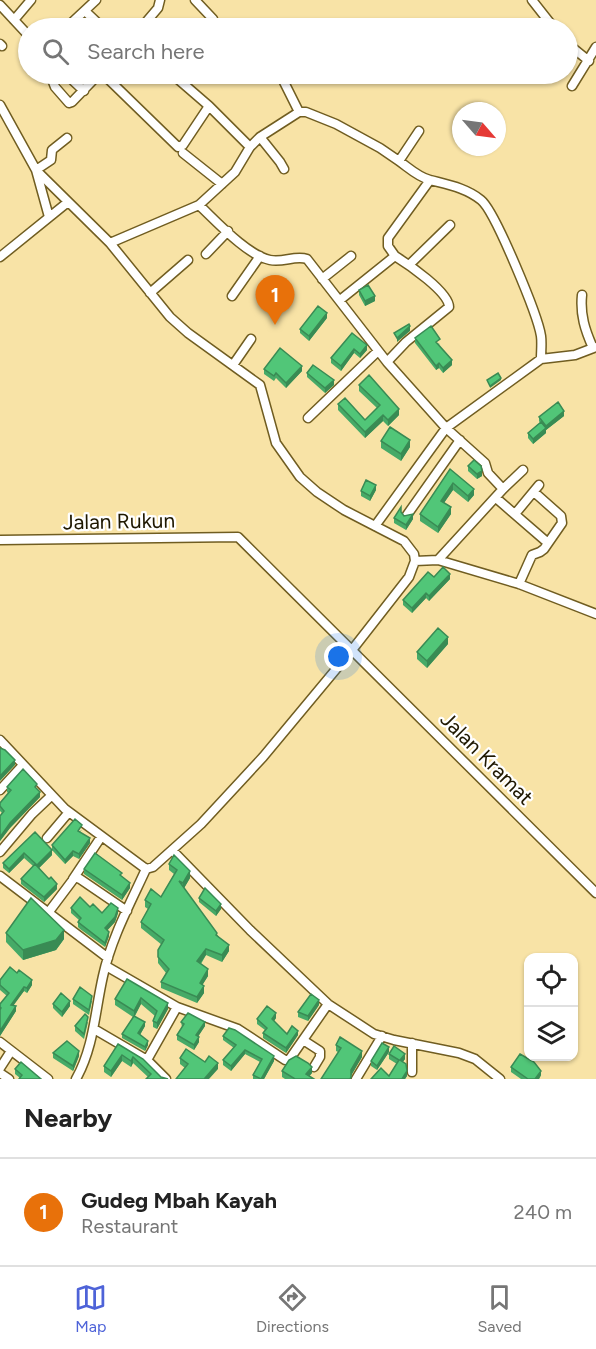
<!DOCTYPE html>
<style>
:root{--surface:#fff;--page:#f6f6f6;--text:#222;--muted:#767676;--line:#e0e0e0;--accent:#4e63d8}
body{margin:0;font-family:Figtree,sans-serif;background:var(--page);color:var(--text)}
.controls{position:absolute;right:18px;bottom:18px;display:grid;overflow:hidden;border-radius:12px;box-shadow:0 2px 4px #0004}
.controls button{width:54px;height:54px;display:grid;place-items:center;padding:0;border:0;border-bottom:2px solid var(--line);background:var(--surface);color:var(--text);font:30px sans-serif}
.compass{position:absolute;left:452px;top:102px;width:54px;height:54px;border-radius:50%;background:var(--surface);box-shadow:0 2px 4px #0004;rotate:118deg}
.you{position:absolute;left:339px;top:657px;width:21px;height:21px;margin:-15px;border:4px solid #fff;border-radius:50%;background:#1a73e8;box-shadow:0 0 0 9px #1a73e833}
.badge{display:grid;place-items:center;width:39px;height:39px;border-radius:50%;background:var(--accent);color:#fff;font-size:20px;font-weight:700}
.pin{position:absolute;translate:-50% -50px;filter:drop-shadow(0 2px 3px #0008)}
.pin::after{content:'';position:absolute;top:32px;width:21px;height:18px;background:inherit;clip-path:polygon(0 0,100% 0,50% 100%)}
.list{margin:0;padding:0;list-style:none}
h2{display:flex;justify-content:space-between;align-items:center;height:78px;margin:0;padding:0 24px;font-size:26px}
h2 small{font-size:20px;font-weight:400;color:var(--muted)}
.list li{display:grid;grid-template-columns:39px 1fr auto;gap:18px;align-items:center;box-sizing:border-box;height:108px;padding:0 24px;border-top:2px solid var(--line)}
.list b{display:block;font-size:22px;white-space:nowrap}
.list p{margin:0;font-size:20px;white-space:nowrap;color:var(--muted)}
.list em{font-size:20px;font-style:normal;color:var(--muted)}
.icon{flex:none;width:33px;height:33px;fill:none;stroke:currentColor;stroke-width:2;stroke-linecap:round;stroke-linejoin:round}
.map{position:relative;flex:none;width:596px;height:1079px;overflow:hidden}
.search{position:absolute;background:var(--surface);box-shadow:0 2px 4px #0004;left:18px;right:18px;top:18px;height:66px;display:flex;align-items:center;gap:15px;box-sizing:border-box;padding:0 21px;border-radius:33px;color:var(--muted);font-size:22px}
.sheet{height:186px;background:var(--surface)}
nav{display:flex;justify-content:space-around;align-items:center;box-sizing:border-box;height:84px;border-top:2px solid var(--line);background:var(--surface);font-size:16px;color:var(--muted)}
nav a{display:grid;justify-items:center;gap:3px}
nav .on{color:var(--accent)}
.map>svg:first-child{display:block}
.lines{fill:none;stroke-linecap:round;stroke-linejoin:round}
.street-casing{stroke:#705d21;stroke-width:11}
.street{stroke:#fff;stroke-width:8}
.wall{fill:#46aa67}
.shaded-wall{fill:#398b54}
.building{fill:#51c678;stroke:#398b54;stroke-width:1.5}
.labels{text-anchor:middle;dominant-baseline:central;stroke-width:4.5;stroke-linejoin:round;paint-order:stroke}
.street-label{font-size:21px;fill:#1f1801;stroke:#fff}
</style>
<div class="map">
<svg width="596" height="1079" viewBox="0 0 596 1079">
<rect width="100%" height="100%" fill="#f8e3a6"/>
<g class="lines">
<defs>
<path id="street" d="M195 0 213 19
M532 0 554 28
M0 5 28 35
M85 11 103 28
M14 20 31 0
M66 28 96 0
M141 28 158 8 160 0
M0 44 2 46
M568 44 589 61
M50 74 55 87 69 103 72 102 99 74
M66 74 84 91
M103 74 178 147 183 145 209 106
M172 74 209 106 250 147
M280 74 299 112
M572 86 596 47
M0 105 36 170 110 243 170 317 188 333 260 385 276 443 300 477 317 492 344 510 404 541 414 554 415 561 409 577 352 650 263 757 201 824 153 867 146 869C130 904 111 939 103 976 95 1011 94 1047 76 1079
M260 137 280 162 284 169
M183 153 222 184
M399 161C409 168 418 177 430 180 449 185 466 188 481 200 495 211 538 316 541 336 542 343 541 351 541 359
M199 205C217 222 247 255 270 260 283 263 295 255 307 259L387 362 446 428 485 463 488 473 503 489
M49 217 36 170 51 160 52 150 67 138
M110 243 199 205 235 172 250 147 260 137 299 112H306L336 124 380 148 399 161 419 131
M206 254 228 231
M395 256 388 246V238L430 180
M0 257 68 202
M409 265 450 225
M322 279 351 256
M150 293 188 260
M582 295C580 315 585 330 593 348
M232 296 260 256
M340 300 395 256C408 264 449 292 449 307L406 342 387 362
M233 365 251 339
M308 418 378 351
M496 498 548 543
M515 514 539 485
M407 515 460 440
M375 526 446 428 541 359 575 355 596 347
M0 540 238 537 596 893
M438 560 503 489 523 470
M415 561 438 560 519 584 596 614
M519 584 532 555 540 552 544 549 562 523 561 516 534 492
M0 740 65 809 146 869
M0 790 23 765
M47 838 69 812
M173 851 250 930 328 1004 374 1034 394 1040 459 1053 475 1059 500 1079
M0 852 32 814 51 796
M0 876 108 958
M73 879 101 837
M48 913 75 877 80 879 127 911
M106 966 177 1007 238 1029 285 1060H289L328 1004
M94 1029 147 1060
M303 1040 320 1051V1057L314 1067
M0 1042 48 1079
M412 1043V1072
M0 1068 11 1051
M0 1073 9 1079
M166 1079 147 1060 177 1007
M356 1079 382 1036"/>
</defs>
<use href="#street" class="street-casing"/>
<use href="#street" class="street"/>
</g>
<path class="wall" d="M359 290 375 301 365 306 359 295Z
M327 318 309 341 300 333V329Z
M352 333 367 350 360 358 354 353 341 371 331 363V358Z
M415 338 440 344 438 345 452 365 443 373 439 368 436 370 415 343Z
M264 369 302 371 286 388 276 378 274 381 264 374Z
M307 373 334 385 325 393 307 377Z
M359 385 399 415 388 426 383 421 365 438 338 410V404L365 420 377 408 359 391Z
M564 416 546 430V433L533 444 528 438V433L540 423 539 421V417Z
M381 441 410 447 401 461 381 448Z
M468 466 482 476 477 479 468 471Z
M450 469 474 495 468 502 453 490 444 503 451 514 438 533 420 521V514Z
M376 490 370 501 361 496V491Z
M401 512 404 516 413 519 406 530 394 523V518Z
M434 577 450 579 429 601 426 598 412 613 403 605V600Z
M448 644 427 668 417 659V652Z
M7 787 37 789 40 797 10 828 0 841V816L2 813 0 811V803L8 793 7 792Z
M82 830 80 832 90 843 79 859 73 856 65 864 52 850V855L39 868 57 889 44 902 21 884V879L33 866 24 858 9 873 3 868V863L35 832 52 850V845Z
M169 864 190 878 184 888 229 951 222 962 206 955 201 964 208 976 202 985 204 993 197 1003 161 988V982L166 973 158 963V950L162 945 141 928V922L148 909 145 907V900L161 897 174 874 169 870Z
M84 869 130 888 122 900 84 874Z
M199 898 221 909 216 916 199 902Z
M90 907 102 913H118L115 922 107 930 109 936 105 947 80 929 78 927V922L79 920 71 913V908Z
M6 933 64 939 56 950 23 960 6 942Z
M127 979 168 1009 157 1029 153 1027V1021L155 1016 141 1004 135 1016 145 1026 140 1035 148 1045 145 1051 122 1038V1034L133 1017 115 1005V999Z
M0 980 32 985 27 993 24 991 13 1005 16 1011 0 1036V1004L7 996 0 990Z
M73 999 92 1001 89 1015 73 1004Z
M53 1004 70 1006 62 1017 53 1008Z
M319 1005 308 1021 298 1017V1012Z
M276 1018 274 1021 287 1034 298 1035 286 1053 263 1038V1033L265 1030 257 1024V1019Z
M88 1022 84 1039 75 1031V1026Z
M181 1022 205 1026 198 1036 199 1042 194 1050 177 1040V1035L182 1027Z
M223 1036 274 1061 264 1079H253V1075L260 1062 245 1054 231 1071 223 1065V1060L234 1048 223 1040Z
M118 1044 161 1077H148L133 1063 131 1067 122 1061 111 1077 104 1072V1066Z
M336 1045 362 1057 351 1075V1079L338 1052 336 1051Z
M389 1052 377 1070 371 1066V1061Z
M53 1053 79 1056 73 1071 53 1058Z
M389 1054 405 1059 403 1062 407 1076 405 1079H371L389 1076 397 1064 389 1059Z
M180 1058 205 1062 218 1069 185 1068 180 1064Z
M511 1067 541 1075 539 1079H521L511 1072Z
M15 1069 41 1079 20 1078 15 1074Z
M282 1071 312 1073 309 1076 314 1079H285L282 1077Z"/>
<path class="shaded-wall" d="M375 296V301L365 306V301Z
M327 313V318L309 341V336Z
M410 326V331L397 342V338Z
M367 345V350L360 358V354Z
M354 349V353L341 371V366Z
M452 360V365L443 373V368Z
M439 363V368L436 370V366Z
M302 366V371L286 388V383Z
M501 378V380L490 388V386Z
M334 380V385L325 393V388Z
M399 409V415L388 426V420Z
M564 411V416L546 430V433L533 444V439L546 429V426Z
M383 415V421L365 438V432Z
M410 440V447L401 461V454Z
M482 471V476L477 479V474Z
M453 483V490L441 507V501Z
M376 485V490L370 501V496Z
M474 489V495L468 502V496Z
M451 507V514L438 533V527Z
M413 514V519L406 530V525Z
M450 574V579L429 601V596Z
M426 593V598L412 613V608Z
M448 637V644L427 668V661Z
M15 760V765L0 781V776Z
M40 792V797L10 828 0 841V837L10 823Z
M90 838V843L79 859V854Z
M52 850V855L37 870V865Z
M73 851V856L65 864V860Z
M24 853V858L9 873V869Z
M190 871V878L183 890V883Z
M130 883V888L122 900V895Z
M57 884V889L44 902V897Z
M221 904V909L216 916V911Z
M118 908V913L115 922 105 933V928Z
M64 930V939L56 950 23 960V950Z
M109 932V936L105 947V943Z
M229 945V951L222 962V955Z
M206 949V955L197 968V961Z
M208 969V976L200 989V983Z
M32 980V985L27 993V988Z
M204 986V993L197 1003V997Z
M24 987V991L11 1009V1005Z
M141 998V1004L134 1017V1011Z
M319 1000V1005L308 1021V1016Z
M70 1001V1006L62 1017V1012Z
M168 1003V1009L157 1029V1023Z
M16 1006V1011L0 1036V1031Z
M276 1013V1018L272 1024V1019Z
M145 1022V1026L138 1038V1033Z
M205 1022V1026L196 1040V1035Z
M298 1031V1035L286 1053V1048Z
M199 1037V1042L194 1050V1045Z
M148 1041V1045L145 1051V1047Z
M389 1047V1052L377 1070V1066Z
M245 1050V1054L231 1071V1066Z
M79 1051V1056L73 1071V1066Z
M362 1051V1057L351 1076V1070Z
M405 1054V1059L400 1065V1060Z
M122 1055V1061L111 1077V1071Z
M274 1056V1061L264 1079H261Z
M133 1057V1063L131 1067V1061Z
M218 1063V1069L209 1079H205V1078Z
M312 1067V1073L307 1079 306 1074Z
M407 1071V1076L405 1079H402Z
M541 1071V1075L539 1079H535Z"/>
<path class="building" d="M368 285 375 296 365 301 359 290Z
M318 306 327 313 309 336 300 329Z
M409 324 410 326 397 338 394 333Z
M431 326 440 339 436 342 452 360 443 368 439 363 436 366 415 338Z
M352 333 367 345 360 354 354 349 341 366 331 358Z
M280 348 302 366 286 383 276 373 274 376 264 369Z
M313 365 334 380 325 388 307 373Z
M498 373 501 378 490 386 487 380Z
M369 375 399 409 388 420 383 415 365 432 338 404 345 398 365 420 380 405 359 385Z
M558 402 564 411 546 426 539 417Z
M541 422 546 428 533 439 528 433Z
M390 427 410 440 401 454 381 441Z
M474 460 481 466 482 471 477 474 468 466Z
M450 469 474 489 468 496 453 483 441 501 451 507 438 527 420 514Z
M366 480 376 485 370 496 361 491Z
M401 507V512L404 516 413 514 406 525 394 518Z
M443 567 450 574 429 596 426 593 412 608 403 600 428 572 434 577Z
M438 628 448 637 427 661 417 652Z
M0 748 5 750 15 760 0 776Z
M23 769 37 784 35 787 40 792 10 823 0 837V816L4 811 0 806V803L11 790 7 787Z
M75 819 82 825 78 831 90 838 79 854 73 851 65 860 52 845Z
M35 832 52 850 37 865 24 853 9 869 3 863Z
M95 853 122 873 120 875 130 883 122 895 84 869Z
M174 855 190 871 183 883 179 881 217 933 216 935 229 945 222 955 206 949 197 961 208 969 200 983 204 986 197 997 161 982 169 969 158 957V950L164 940 141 922 151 904 145 900 151 889 161 897 177 870 169 864Z
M35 864 49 879 51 877 57 884 44 897 21 879Z
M205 888 221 904 216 911 199 898Z
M80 897 90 907 93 904 102 913 111 903 118 908 115 917 105 928 109 932 105 943 78 922 81 918 71 908Z
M31 898 64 930 56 940 23 950 6 933Z
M10 967 17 973 19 970 32 980 27 988 24 987 11 1005 16 1006 0 1031V1010L1 1008 0 1007V1004L9 993 0 985V980Z
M127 979 168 1003 157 1023 153 1021 157 1011 141 998 134 1011 115 999Z
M80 987 92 996 89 1010 73 999Z
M61 993 70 1001 62 1012 53 1004Z
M311 994 319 1000 308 1016 298 1012Z
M267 1006 276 1013 272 1019 287 1034 292 1026 298 1031 286 1048 263 1033 267 1028 257 1019Z
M188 1013 205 1022 196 1035 199 1037 194 1045 177 1035 184 1024 181 1022Z
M85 1014 88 1017 84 1034 75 1026Z
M134 1016 145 1022 138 1033 148 1041 145 1047 122 1034Z
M229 1028 235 1030 274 1056 261 1079 253 1075 262 1059 245 1050 231 1066 223 1060 236 1045 223 1036Z
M340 1037 362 1051 351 1070V1077L350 1079H321L341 1048 336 1045Z
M67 1041 79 1051 73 1066 53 1053Z
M382 1043 389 1047 377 1066 371 1061Z
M118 1044 143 1059 161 1077 168 1079H146L151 1074 133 1057 131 1061 122 1055 111 1071 104 1066Z
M394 1046 405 1054 400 1060 406 1064 407 1071 402 1079H371L381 1068 389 1076 399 1060 389 1054Z
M186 1049 205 1062 209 1056 218 1063 205 1078 207 1079H176L188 1064 180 1058Z
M520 1054 534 1062 541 1071 535 1079H528L511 1067Z
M296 1056 308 1063 312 1067 306 1074 314 1079H295L282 1071 289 1060Z
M21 1062 41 1079H19L22 1075 15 1069Z"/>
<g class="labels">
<g class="street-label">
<text transform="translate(119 521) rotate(-1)">Jalan Rukun</text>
<text transform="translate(487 758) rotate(45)">Jalan Kramat</text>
</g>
</g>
</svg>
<div class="controls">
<button><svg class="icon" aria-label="locate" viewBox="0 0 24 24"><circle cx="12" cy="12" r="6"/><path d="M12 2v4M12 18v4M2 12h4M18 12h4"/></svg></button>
<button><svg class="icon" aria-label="layers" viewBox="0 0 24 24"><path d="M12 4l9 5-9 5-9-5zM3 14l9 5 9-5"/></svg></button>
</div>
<svg class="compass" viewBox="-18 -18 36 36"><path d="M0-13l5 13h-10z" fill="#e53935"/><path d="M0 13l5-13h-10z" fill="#767676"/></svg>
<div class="you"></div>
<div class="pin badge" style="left:275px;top:325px;background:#e8710a">1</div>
<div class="search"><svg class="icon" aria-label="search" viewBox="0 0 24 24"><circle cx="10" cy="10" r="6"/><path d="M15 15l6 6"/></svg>Search here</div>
</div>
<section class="sheet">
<h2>Nearby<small></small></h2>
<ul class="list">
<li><span class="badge" style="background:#e8710a">1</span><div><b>Gudeg Mbah Kayah</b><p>Restaurant</p></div><em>240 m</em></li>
</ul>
</section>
<nav>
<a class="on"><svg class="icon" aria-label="map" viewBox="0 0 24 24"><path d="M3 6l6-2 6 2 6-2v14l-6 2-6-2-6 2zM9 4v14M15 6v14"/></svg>Map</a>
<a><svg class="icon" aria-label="directions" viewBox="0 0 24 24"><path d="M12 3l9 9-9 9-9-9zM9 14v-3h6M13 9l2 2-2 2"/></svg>Directions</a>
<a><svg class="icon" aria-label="saved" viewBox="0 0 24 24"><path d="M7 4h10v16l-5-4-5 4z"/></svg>Saved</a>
</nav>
